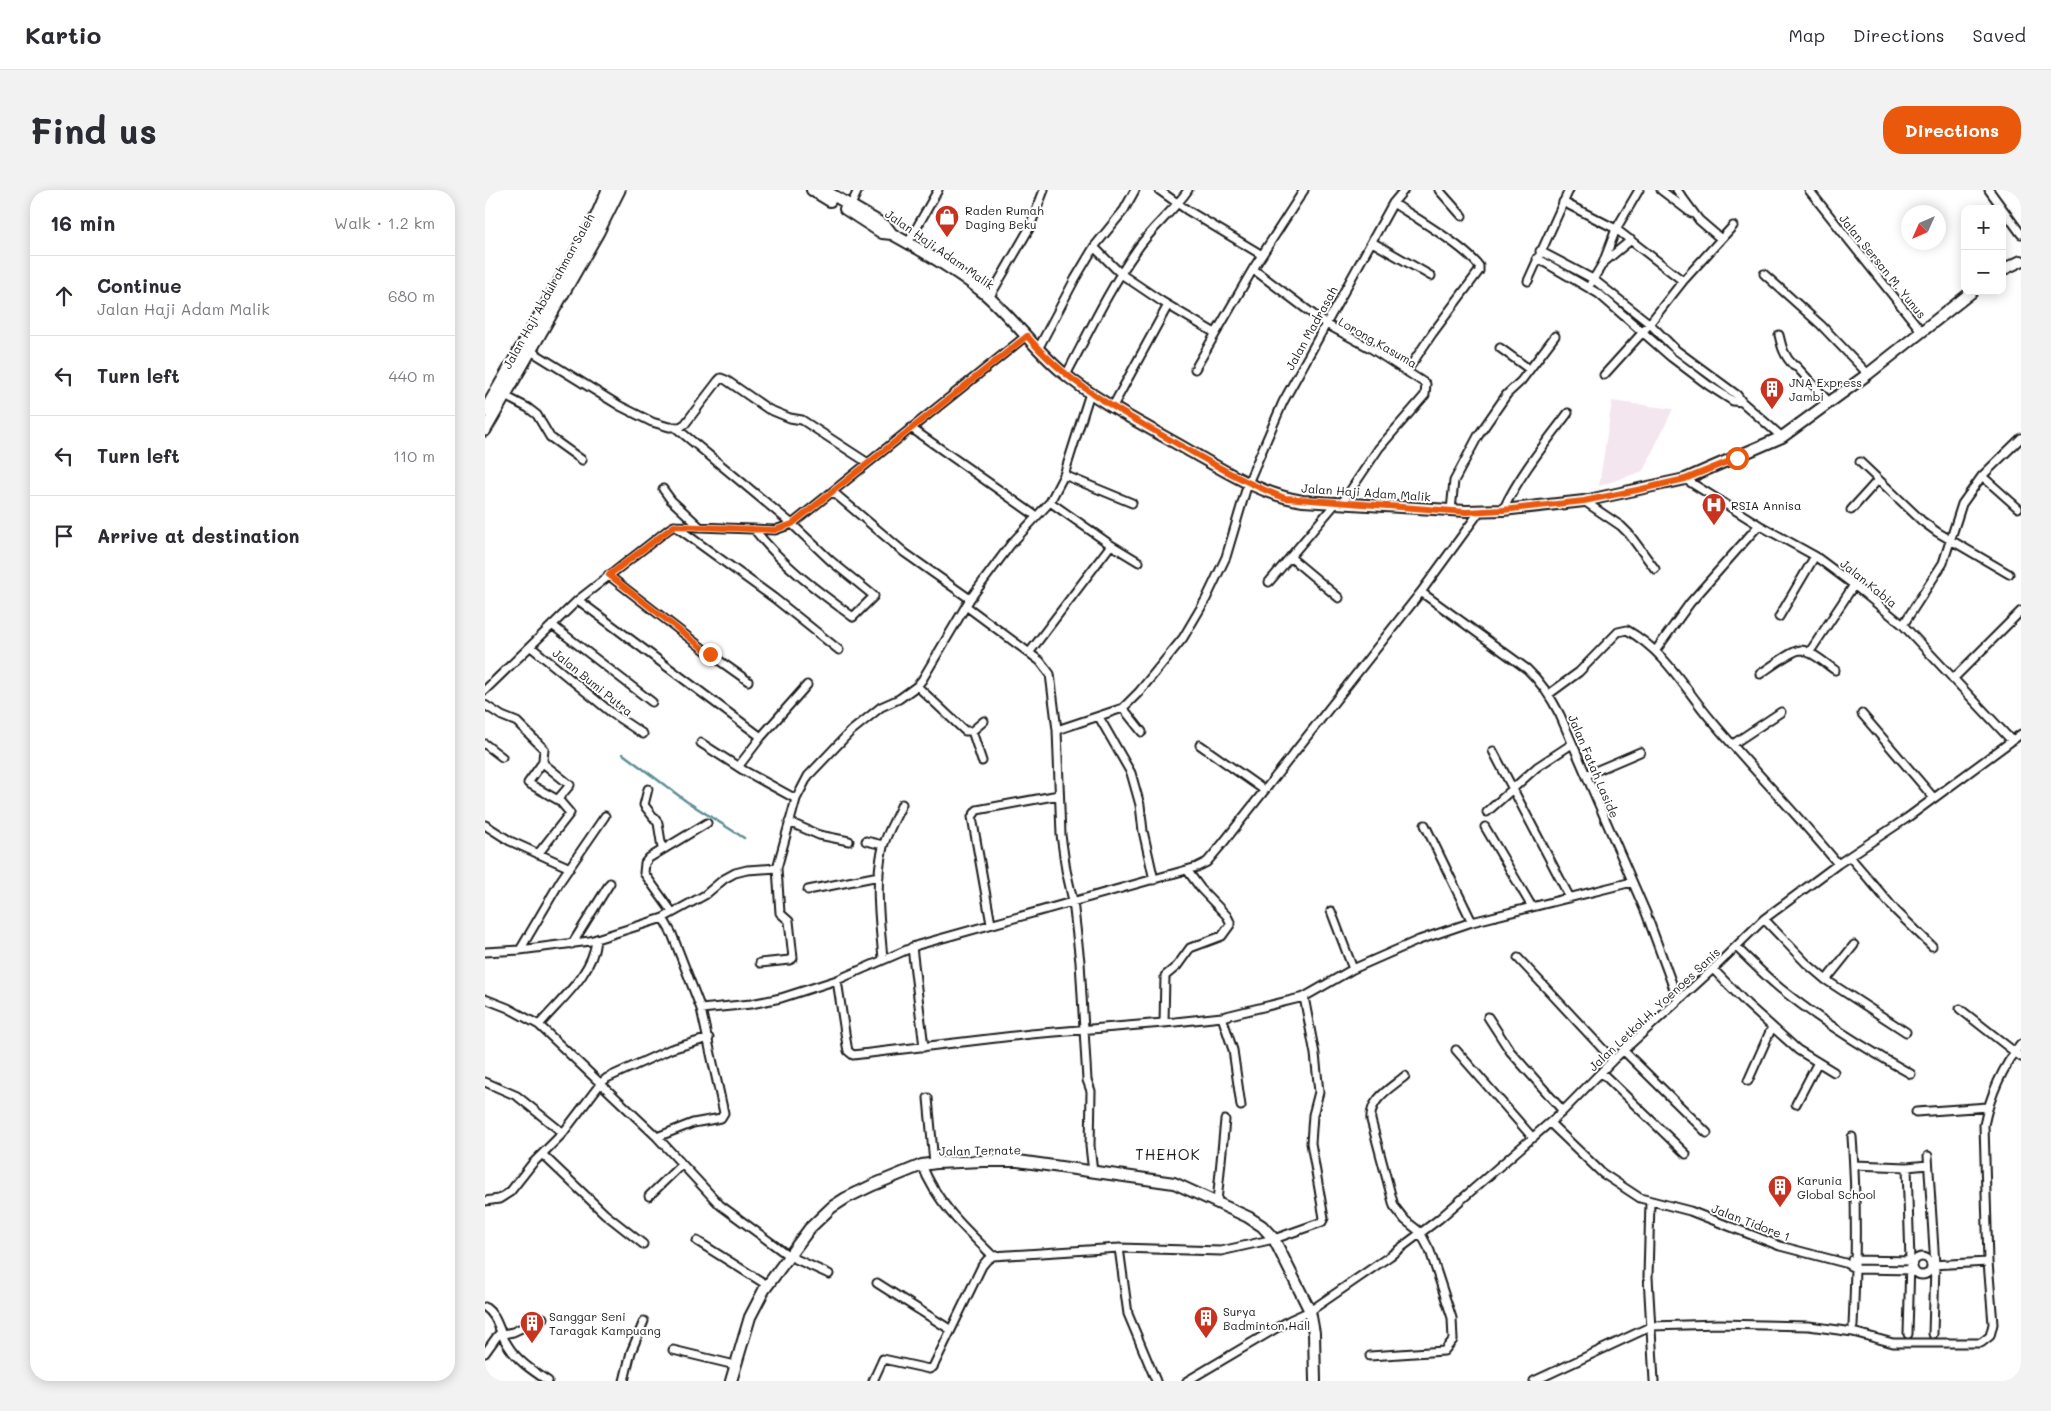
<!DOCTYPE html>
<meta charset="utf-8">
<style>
:root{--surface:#fff;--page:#f2f2f3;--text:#2b2b33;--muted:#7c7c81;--line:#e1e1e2;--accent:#ea580c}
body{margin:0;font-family:Mali,sans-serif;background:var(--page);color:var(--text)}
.controls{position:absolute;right:15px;top:15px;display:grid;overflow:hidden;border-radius:10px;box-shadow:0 2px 12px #0003}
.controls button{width:45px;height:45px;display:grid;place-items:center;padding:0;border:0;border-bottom:1px solid var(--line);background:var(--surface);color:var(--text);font:25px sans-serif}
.compass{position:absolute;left:1416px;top:15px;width:45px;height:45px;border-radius:50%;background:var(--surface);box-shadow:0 2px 12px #0003;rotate:225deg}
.stop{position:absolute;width:15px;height:15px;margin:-11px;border:4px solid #ea580c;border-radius:50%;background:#fff}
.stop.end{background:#ea580c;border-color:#fff;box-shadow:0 1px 5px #0008}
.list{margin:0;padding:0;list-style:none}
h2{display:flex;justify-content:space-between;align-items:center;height:65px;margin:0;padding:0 20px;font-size:21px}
h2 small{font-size:16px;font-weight:400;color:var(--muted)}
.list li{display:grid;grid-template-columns:32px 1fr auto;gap:15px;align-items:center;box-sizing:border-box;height:80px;padding:0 20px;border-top:1px solid var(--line)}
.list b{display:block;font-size:19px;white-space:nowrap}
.list p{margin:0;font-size:16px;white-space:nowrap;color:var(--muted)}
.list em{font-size:16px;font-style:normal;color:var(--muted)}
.icon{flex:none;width:28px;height:28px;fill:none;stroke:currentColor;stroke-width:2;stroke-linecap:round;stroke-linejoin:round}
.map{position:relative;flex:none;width:1536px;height:1191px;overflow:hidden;border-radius:20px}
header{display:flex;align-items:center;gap:30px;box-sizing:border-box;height:70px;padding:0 25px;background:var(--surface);border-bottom:1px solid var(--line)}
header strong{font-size:24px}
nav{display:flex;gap:28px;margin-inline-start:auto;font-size:18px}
.intro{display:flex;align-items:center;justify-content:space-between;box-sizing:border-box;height:120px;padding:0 30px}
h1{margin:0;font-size:35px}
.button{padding:12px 22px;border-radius:20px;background:var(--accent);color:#fff;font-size:18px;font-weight:700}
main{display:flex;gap:30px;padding:0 30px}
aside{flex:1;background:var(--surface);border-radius:20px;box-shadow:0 2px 12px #0003}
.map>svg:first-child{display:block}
.built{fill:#f4e6ef}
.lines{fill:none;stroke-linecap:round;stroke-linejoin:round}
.stream{stroke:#5f8e96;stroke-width:2.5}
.street-casing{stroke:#1c1c1c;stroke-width:11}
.secondary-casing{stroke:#1c1c1c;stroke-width:14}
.primary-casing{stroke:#1c1c1c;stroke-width:15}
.street{stroke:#fff;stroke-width:7}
.secondary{stroke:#fff;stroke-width:10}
.primary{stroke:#fff;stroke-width:11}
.route{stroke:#ea580c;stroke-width:6}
.labels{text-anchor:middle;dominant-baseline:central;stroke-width:4;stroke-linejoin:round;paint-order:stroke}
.poi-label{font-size:12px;fill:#1c1c1c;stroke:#fff;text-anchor:start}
.street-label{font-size:12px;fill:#1c1c1c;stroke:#fff}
.quarter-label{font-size:15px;letter-spacing:1px;fill:#1c1c1c;stroke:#fff}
</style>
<header>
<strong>Kartio</strong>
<nav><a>Map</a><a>Directions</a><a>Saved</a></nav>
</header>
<div class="intro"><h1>Find us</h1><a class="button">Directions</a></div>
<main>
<aside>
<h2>16 min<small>Walk · 1.2 km</small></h2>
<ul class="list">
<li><svg class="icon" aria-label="ahead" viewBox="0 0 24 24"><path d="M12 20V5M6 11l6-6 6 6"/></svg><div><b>Continue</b><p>Jalan Haji Adam Malik</p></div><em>680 m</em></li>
<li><svg class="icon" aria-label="left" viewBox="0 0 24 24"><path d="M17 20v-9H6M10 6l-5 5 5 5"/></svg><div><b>Turn left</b></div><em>440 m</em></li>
<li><svg class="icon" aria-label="left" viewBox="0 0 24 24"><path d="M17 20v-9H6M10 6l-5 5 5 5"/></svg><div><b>Turn left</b></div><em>110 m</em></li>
<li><svg class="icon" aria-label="arrive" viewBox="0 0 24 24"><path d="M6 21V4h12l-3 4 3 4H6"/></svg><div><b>Arrive at destination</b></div></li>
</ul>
</aside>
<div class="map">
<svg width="1536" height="1191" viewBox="0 0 1536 1191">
<rect width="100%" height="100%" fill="#fff"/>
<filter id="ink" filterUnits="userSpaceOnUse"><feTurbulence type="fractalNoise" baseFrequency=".02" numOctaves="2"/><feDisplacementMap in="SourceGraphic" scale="10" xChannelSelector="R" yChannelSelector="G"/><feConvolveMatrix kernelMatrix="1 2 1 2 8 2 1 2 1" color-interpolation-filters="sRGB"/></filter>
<g filter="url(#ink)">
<path class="built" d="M1127 211 1188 219 1158 281 1114 296Z"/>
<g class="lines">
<path class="stream" d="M138 564 201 611 259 648"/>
<defs>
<path id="street" d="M674 0 702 20 777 65
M819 0 768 79 841 134 887 159 941 194 940 205 894 258 857 313
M954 0 977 26
M1176 0 1206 23
M1192 0 1214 30 1236 49
M1324 0 1437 142
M1504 0 1536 44
M1078 12 1131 39 1198 91
M908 13C931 28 979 56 994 76V81L947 144 922 181
M366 15 373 0
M887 52 946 86
M423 53 453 0
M609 57 636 84 676 111 730 143
M1055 61 1108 89 1165 134 1191 160 1252 205 1257 212 1297 247
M1052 68 1114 104 1186 167 1223 195 1248 211 1257 212
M1118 73 1146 50
M1279 84 1336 135 1383 184
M1043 91 1084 0
M1106 93 1118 73 1131 39 1154 0
M504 108 544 39 559 0
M1294 145C1297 158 1299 166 1309 176H1311L1345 213
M1015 158 1044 179
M553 159 590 89 609 57 639 20 650 0
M46 161 135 216 167 232 184 237H195L200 234 233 191 236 188 241 190 283 219 305 228 317 230 383 273
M710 179 768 79
M581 185C603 144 624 99 651 61 666 38 688 22 703 0
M1119 185 1157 143 1198 91 1248 36
M20 206 43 218 52 225 65 247 97 270
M628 216 683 115
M190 237 307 334 346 371 389 406 368 427C330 399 298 376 269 339
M426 238 551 326
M1375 272 1437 331 1452 342 1524 384
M579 285 647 313
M1497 286 1533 318
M1200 289 1274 335 1330 366 1369 395 1418 435 1526 550
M178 299 186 310 215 337
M348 302 420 363 485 409
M1099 311 1136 336 1144 344 1170 379
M565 312 626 355 654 372
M966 320 969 291 993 246 1022 204 1036 191 1070 146
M1018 320C1035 284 1059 255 1083 223
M1366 320 1393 290
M190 336 289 408 354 460
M805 367 854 408
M123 385 225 464 263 491
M784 392 851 313
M936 402 1042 479C1057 493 1066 507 1075 525L1161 723 1193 810
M93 410 276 547
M481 416 555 471 565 484 572 540 576 645 581 680 588 711 595 772 602 890 606 901 605 956 608 982
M1294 427 1330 366
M67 435 167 512
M1418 435 1458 373 1477 314 1497 286 1536 248
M46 457 128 524 158 544
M1171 460 1205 413 1274 335
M544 463 626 355
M1324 463 1369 395
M1275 484C1283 479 1307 460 1316 460 1327 461 1341 474 1350 480
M1468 489 1536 421
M432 496 480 541H487L499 531
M0 500 93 410 184 339 189 336 290 340 307 334 541 146
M1064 504 1094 482 1133 442 1142 440C1182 463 1198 497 1227 531 1268 580 1313 625 1353 674
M0 515 17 526 32 532 59 559 58 570 59 574 85 595 73 609 85 623 53 664
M638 518 657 542
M1377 524 1448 607
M614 527 646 583 655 615 658 641 669 690
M572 540 638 518 654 502 698 448 721 409 741 367 763 293 798 212 908 13 919 0
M487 541 497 571
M216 553 258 580 311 609
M0 554 17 567
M1248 554 1296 522
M715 555 779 600
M1008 561 1085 708
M58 572 43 593 73 610
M253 577 276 547 322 495
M1101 585 1155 562
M163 599 159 615 173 633 177 658
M1002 622 1052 577 1087 554
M304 632 334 645 364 651
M0 635 25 651 85 678
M940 635 987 732
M1000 637 1047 717
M381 651 398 655
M1365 667 1411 721 1447 756
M323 700 394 686
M846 721 868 779
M187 722 159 683 160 673 164 668 222 633
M178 728 220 705 239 689 250 683 262 680 292 678
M1279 729 1321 773 1341 790 1421 842
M506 734 487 627 492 620 574 605
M87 754 125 693
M427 757 439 857
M1251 757C1266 771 1280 786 1296 799 1336 831 1381 859 1426 884
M35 760 76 690 120 626
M0 762 35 760 105 751 178 728 187 744 216 819 266 814 296 808 352 790 433 755 712 677 722 672 738 653 936 402 995 321
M1033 768 1128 870
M398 769C395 731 389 694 398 657 402 642 411 628 417 614
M275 773 305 770 308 768 304 731 295 723 292 678 311 609 323 586 365 542 396 517 414 509 432 496 437 490 485 409 526 354 565 312 579 285 605 203
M1228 779 1262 814 1313 860 1349 882
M352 790 362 856 363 861 368 865 546 844 690 832 737 827 819 807 868 779 934 750 987 732 1147 692
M1341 790 1369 755
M0 809 23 818 54 835 172 947 235 1015 304 1066 344 1084
M1475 819 1536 867
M737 827 748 860 756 916
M1003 827 1025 861 1078 921
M679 833 680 786 692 776 705 758 737 746 745 735V732L742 726 716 699 702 680
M54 835C75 810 108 784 111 750
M971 860 1048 948
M1139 861 1222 943
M1117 883 1201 964
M1263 891 1287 837
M0 892 32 906 78 943
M443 908 449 973
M1311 914 1333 872
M1431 922 1503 917
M1065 933 1117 983 1155 1008 1205 1021 1295 1056 1360 1073 1371 1079 1429 1080
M172 947 208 933 236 928 239 923 216 819
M1367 947C1372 1010 1371 1073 1368 1136
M57 964 120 1024 158 1054
M1443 966 1450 1075 1448 1144
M437 975C451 1012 480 1039 508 1066
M1369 975 1422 977 1443 975
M1422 977 1425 1071 1423 1144
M164 1006 196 975
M0 1011 14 1009 25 1002 47 974 78 943 116 893 122 888 186 859 224 848
M1165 1011 1163 1087 1169 1191
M732 1012 740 930
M212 1051 282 1095
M634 1058 643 1124 671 1191
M1428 1076a9 9 0 1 1 18 0a9 9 0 1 1-18 0Z
M1367 1070 1429 1071
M1446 1075 1503 1072
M392 1093 466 1140
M0 1117C14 1127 13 1141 22 1154 31 1170 48 1181 63 1191
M188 1160 250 1175
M0 1163 13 1145 28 1142 58 1128
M885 1166 959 1161 968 1150 967 1128 945 1061 935 1042 920 1030 909 1016 886 930C884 909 906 898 920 886
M139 1191 146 1162 159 1131
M388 1191 398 1169 444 1179 448 1177 497 1076 502 1070 508 1066 634 1058 736 1061 789 1049 837 1032 839 1028 826 953 828 925 834 902 830 864 819 807
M702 1191 805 1130 825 1121 905 1066 954 1029 1078 921 1128 870 1228 779 1279 729 1353 674 1422 628 1536 544
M1049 1191 1167 1136 1234 1134 1324 1136 1368 1142 1408 1153H1496L1505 1146 1508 1134 1503 1072 1499 935C1505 906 1517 878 1536 854"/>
<path id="secondary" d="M327 0 345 11
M339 0 401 36 407 44C438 61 471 80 499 103 527 127 548 157 576 181 615 214 664 237 708 263 743 283 778 305 818 311L981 321 1018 320 1099 311 1200 289 1297 247 1383 184 1488 101
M360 19 397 43 407 44
M1517 80 1536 71
M246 1191 265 1127 279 1100 325 1038 347 1017 361 1008 388 995 437 975 451 973 498 971H533L689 993 763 1027 777 1036 789 1049 825 1121 829 1143 830 1191"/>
<path id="primary" d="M0 221 110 30 123 0
M0 240 113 42 134 0"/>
</defs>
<use href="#street" class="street-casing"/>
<use href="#secondary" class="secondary-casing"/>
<use href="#primary" class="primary-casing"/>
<use href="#street" class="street"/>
<use href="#secondary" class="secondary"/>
<use href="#primary" class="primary"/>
</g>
</g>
<g class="lines" filter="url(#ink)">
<path class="route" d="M225 464 124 385 189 336 290 340 307 334 542 146C581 193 636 222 689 252 725 272 761 294 800 308L942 319 981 322 1018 320 1099 311 1152 300 1200 289 1252 268"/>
</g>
<defs>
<symbol id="shop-pin" viewBox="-11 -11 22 30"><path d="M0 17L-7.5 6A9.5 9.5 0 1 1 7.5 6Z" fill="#c8321e" stroke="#fff"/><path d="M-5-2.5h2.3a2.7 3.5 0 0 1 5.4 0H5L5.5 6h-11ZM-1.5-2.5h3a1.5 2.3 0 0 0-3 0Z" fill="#fff"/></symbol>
<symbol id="building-pin" viewBox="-11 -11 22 30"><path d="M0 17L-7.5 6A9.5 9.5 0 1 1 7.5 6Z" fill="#c8321e" stroke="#fff"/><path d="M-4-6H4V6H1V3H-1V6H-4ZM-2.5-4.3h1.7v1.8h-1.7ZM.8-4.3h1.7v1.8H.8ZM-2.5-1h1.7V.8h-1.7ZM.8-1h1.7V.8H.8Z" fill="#fff"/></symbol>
<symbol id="hospital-pin" viewBox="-11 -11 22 30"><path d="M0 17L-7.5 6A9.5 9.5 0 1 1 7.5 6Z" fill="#c8321e" stroke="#fff"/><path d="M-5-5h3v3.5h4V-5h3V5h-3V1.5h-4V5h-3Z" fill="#fff"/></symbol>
</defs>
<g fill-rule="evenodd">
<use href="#shop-pin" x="448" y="13" width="28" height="38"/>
<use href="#building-pin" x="1273" y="185" width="28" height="38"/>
<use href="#hospital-pin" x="1215" y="301" width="28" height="38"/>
<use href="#building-pin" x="1281" y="983" width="28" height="38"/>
<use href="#building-pin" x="707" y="1114" width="28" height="38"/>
<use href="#building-pin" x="33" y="1119" width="28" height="38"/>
</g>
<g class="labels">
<g class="poi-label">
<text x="480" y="20">Raden Rumah<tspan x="480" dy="14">Daging Beku</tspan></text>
<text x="1304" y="192">JNA Express<tspan x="1304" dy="14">Jambi</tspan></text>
<text x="1246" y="315">RSIA Annisa</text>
<text x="1312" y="990">Karunia<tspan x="1312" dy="14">Global School</tspan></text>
<text x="738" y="1121">Surya<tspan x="738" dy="14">Badminton Hall</tspan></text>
<text x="64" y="1126">Sanggar Seni<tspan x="64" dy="14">Taragak Kampuang</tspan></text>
</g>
<g class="street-label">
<text transform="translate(455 59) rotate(35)">Jalan Haji Adam Malik</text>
<text transform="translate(1398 76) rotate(51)">Jalan Sersan M. Yunus</text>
<text transform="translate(63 101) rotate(-61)">Jalan Haji Abdulrahman Saleh</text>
<text transform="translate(826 138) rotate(-61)">Jalan Madrasah</text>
<text transform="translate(893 152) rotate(30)">Lorong Kasuma</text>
<text transform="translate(881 302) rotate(4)">Jalan Haji Adam Malik</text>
<text transform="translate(1384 393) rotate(39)">Jalan Kabia</text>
<text transform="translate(108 492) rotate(39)">Jalan Bumi Putra</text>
<text transform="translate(1109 576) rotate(67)">Jalan Fatah Laside</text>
<text transform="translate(1169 819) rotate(-43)">Jalan Letkol H. Yoenoes Sanis</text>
<text transform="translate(495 960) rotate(-1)">Jalan Ternate</text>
<text transform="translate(1266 1032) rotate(21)">Jalan Tidore 1</text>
</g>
<g class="quarter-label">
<text x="683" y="964">THEHOK</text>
</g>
</g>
</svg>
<div class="controls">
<button>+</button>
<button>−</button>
</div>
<svg class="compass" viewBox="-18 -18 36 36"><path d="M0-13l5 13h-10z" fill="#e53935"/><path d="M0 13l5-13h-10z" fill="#7c7c81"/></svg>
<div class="stop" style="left:1252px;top:268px"></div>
<div class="stop end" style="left:225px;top:464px"></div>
</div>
</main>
